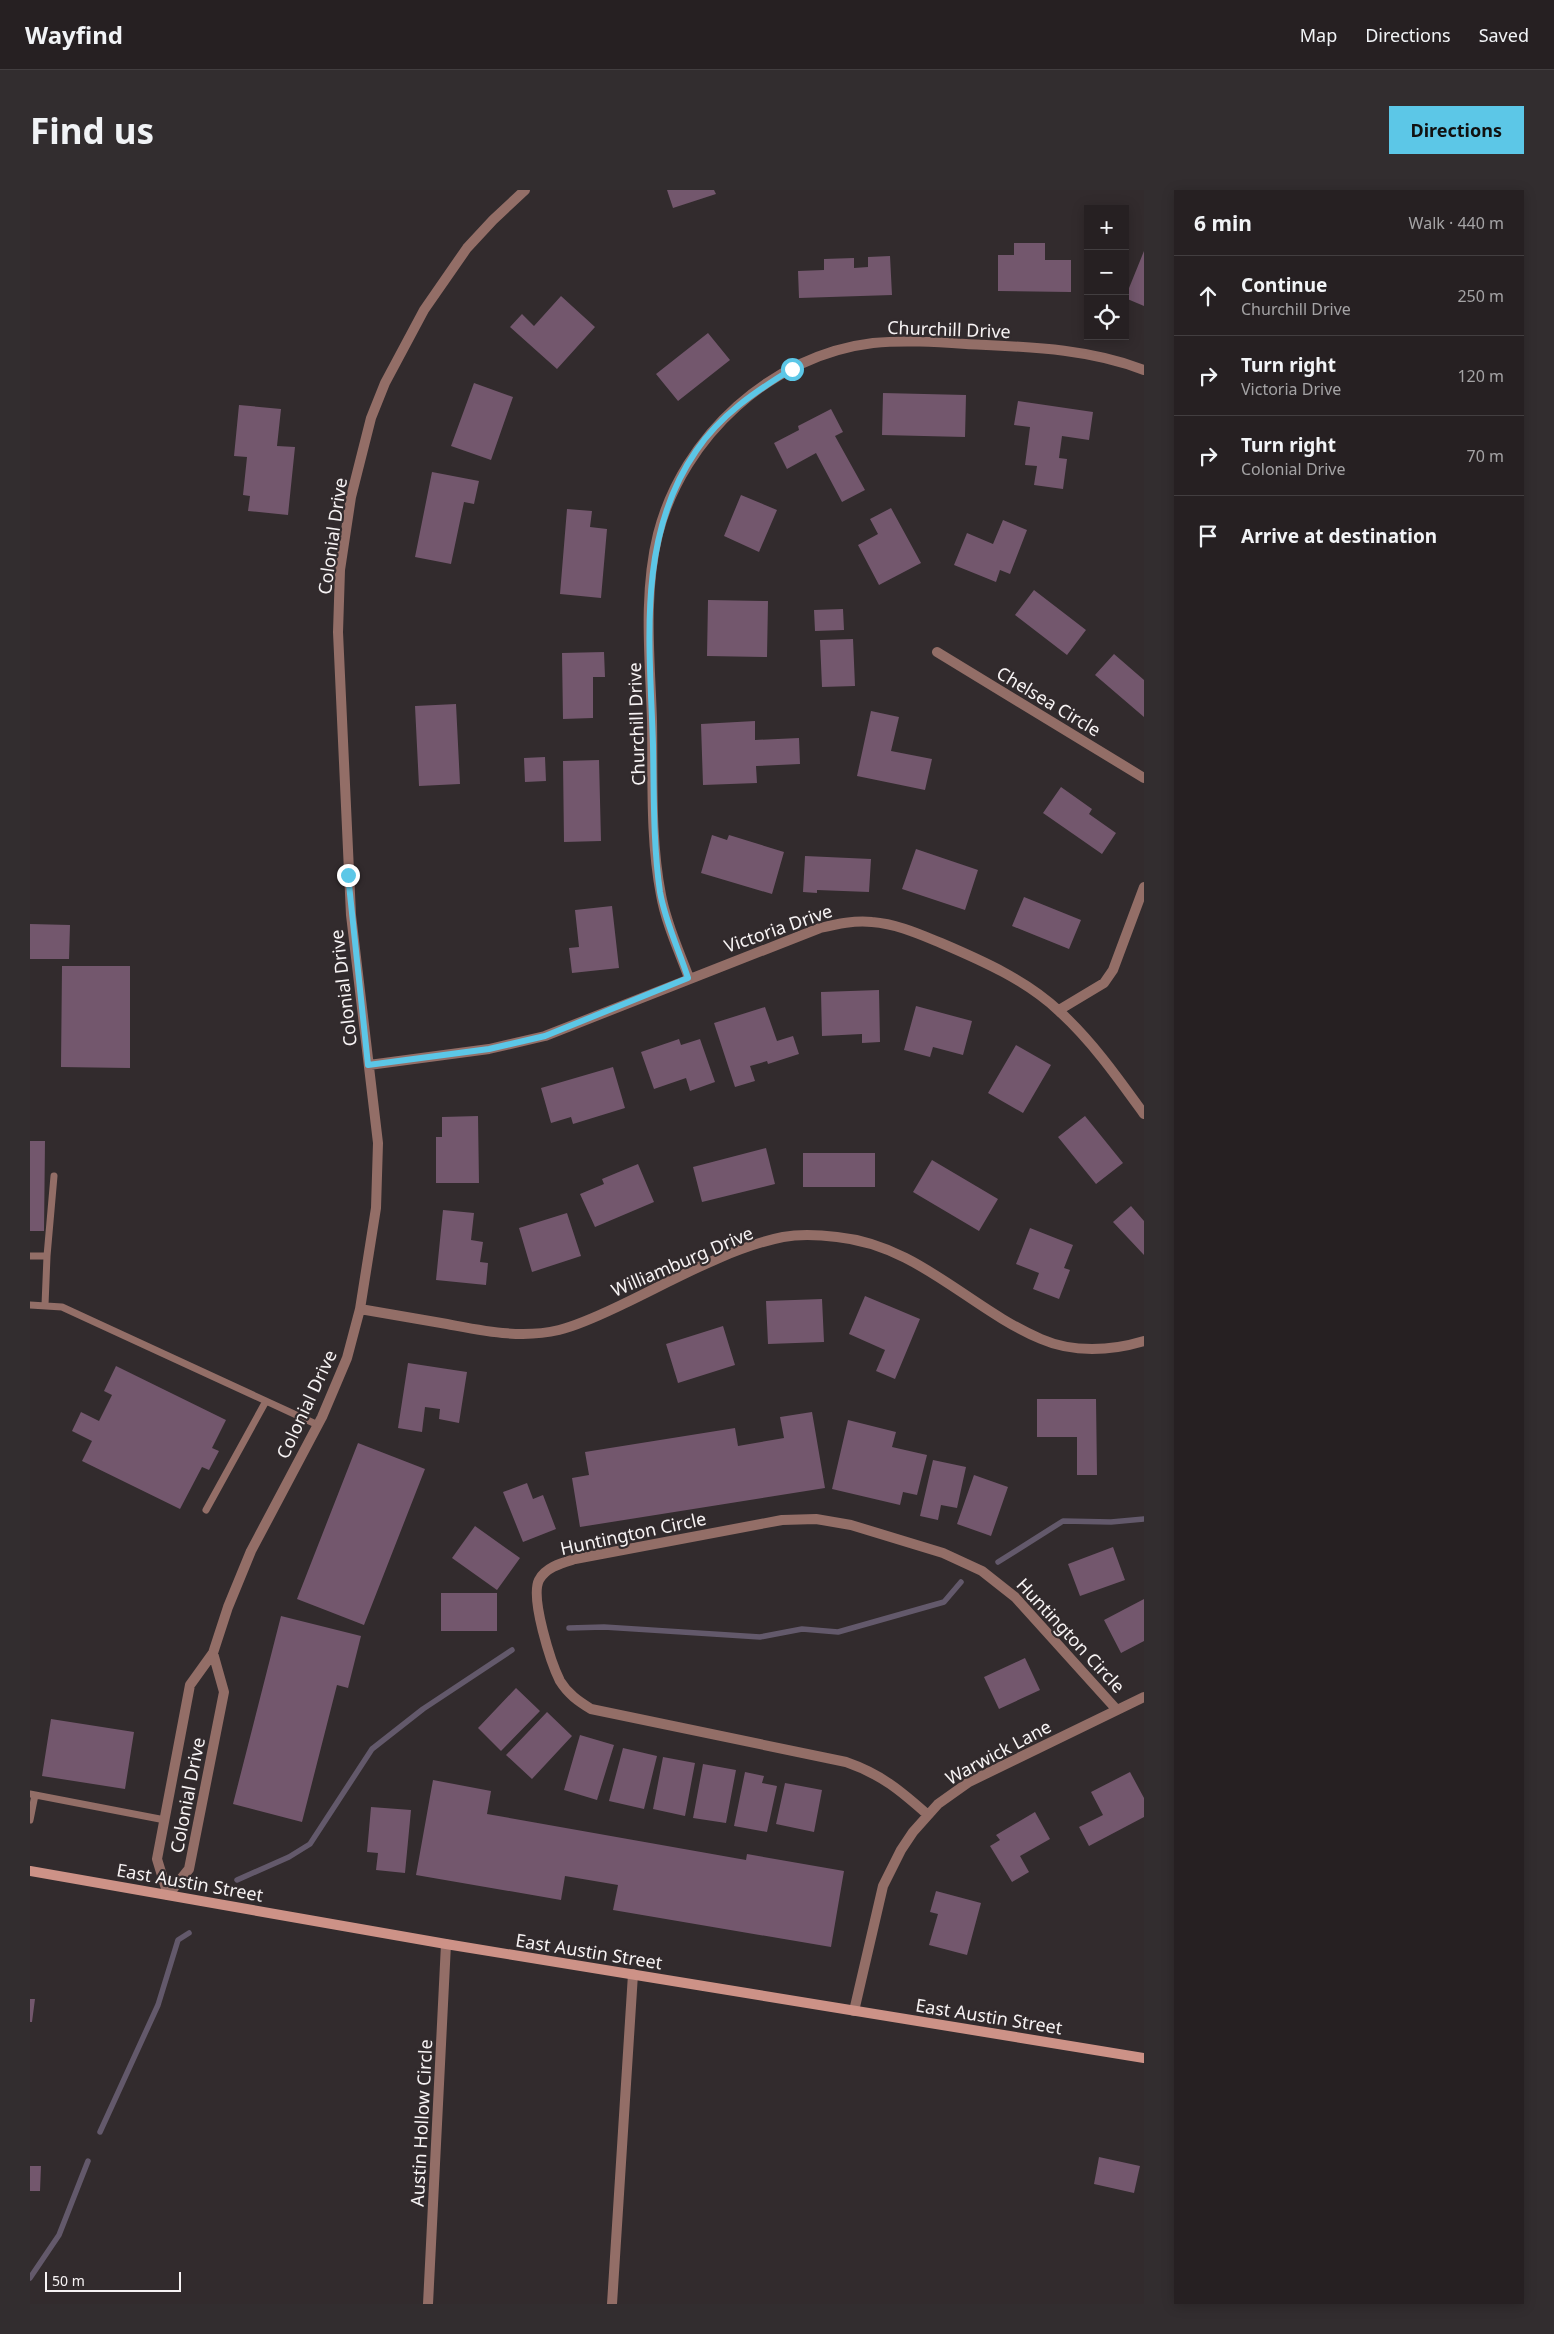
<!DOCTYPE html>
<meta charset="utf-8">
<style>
:root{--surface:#262022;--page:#322d2f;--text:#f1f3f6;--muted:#a4a3a5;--line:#423e40;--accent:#5cc7e7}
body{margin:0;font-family:"Noto Sans",sans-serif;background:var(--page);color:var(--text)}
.controls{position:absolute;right:15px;top:15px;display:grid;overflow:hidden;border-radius:0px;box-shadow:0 2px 12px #0003}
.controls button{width:45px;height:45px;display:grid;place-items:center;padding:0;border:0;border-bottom:1px solid var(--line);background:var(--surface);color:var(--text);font:25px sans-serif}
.scale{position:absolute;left:15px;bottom:12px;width:136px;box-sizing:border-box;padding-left:5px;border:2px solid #f7f3f4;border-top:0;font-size:14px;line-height:18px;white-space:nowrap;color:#f7f3f4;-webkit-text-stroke:4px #322b2d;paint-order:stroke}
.stop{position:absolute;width:15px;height:15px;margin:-11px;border:4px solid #5cc7e7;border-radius:50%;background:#fff}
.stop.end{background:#5cc7e7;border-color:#fff;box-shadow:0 1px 5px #0008}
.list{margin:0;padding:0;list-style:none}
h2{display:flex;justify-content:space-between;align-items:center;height:65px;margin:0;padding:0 20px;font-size:21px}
h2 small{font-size:16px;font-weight:400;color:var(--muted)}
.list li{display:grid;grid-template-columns:32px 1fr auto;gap:15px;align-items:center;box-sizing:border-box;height:80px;padding:0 20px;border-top:1px solid var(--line)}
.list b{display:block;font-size:19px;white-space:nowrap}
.list p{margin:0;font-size:16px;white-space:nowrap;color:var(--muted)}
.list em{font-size:16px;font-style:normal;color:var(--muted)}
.icon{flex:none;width:28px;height:28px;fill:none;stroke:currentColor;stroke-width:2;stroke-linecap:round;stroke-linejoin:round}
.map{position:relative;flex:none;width:1114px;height:2114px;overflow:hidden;border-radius:0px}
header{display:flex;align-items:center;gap:30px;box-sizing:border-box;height:70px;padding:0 25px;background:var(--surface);border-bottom:1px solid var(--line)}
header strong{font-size:24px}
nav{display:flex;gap:28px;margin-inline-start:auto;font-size:18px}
.intro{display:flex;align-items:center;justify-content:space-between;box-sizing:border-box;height:120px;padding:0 30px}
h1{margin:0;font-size:35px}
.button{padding:12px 22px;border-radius:0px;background:var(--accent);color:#111;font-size:18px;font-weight:700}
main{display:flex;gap:30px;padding:0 30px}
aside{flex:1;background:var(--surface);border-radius:0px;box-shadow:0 2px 12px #0003}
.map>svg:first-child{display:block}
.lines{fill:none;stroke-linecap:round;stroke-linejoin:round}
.stream{stroke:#63596b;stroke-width:5.5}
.building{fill:#73576d}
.service{stroke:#936e67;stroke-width:7}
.minor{stroke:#936e67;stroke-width:10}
.secondary{stroke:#cd9287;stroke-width:10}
.route{stroke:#5cc7e7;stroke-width:6}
.labels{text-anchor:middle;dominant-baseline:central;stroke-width:4.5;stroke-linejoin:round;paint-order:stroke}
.street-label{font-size:18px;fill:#f7f3f4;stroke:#322b2d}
</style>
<header>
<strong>Wayfind</strong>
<nav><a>Map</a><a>Directions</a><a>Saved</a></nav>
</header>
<div class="intro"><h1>Find us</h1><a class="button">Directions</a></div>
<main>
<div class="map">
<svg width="1114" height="2114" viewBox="0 0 1114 2114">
<rect width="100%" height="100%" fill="#322b2d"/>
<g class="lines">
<path class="stream" d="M968 1372 1033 1331 1081 1332 1114 1329
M539 1438 574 1437 730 1447 772 1439 808 1442 914 1412 931 1392
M207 1690 259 1667 280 1654 342 1559 393 1519 482 1460
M70 1942 128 1815 148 1750 159 1743
M0 2088 29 2045 58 1971"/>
</g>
<path class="building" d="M637 0H684L686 4 643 18Z
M984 53H1015V70H1041V102L968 101V65H984Z
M1114 61V116L1095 108Z
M860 66 862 105 769 108 768 81 794 80V69L824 68V78L838 77V67Z
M531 106 565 137 527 179 480 137 492 124 504 136Z
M678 143 700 170 648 211 626 184Z
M444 193 483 207 461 270 421 256Z
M853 203 936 205 935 247 852 245Z
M988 211 1063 222 1059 250 1032 246 1029 268 1037 269 1033 299 1004 295 1007 276 995 275 1000 237 984 235Z
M209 215 251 219 247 256 265 257 258 325 218 321 220 306 213 305 217 267 204 266Z
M801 219 813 242 805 246 835 300 812 312 786 263 757 279 744 253 769 240 768 236Z
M402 282 449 291 444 314 434 312 421 374 385 367Z
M711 305 747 320 729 362 694 346Z
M861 318 891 373 849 395 828 355 848 344 840 329Z
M537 319 562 321 560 337 577 339 571 408 530 404Z
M973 330 997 340 980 384 970 380 966 392 924 375 937 343 963 354Z
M1004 400 1056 440 1037 465 985 425Z
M678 410 738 411 737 467 677 466Z
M813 419 814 440 785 441 784 420Z
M823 449 825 496 792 497 790 450Z
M574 462 575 487H563V528L533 529 532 463Z
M1084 464 1114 490V527L1065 485Z
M426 514 430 594 389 596 385 516Z
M841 521 869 527 861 561 902 569 895 600 827 586Z
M725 531V550L769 548 770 574 726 576 727 593 673 595 671 534Z
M515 567 516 591 495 592 494 568Z
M569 570 571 651 534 652 533 571Z
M1031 597 1062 619 1059 624 1086 643 1072 664 1013 623Z
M682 645 697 650 699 645 754 662 742 704 671 683Z
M886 659 948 680 935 720 872 699Z
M775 666 841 669 839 702 787 700V703L773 702Z
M994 707 1051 730 1039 759 982 736Z
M582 716 589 778 542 783 539 758 549 757 545 720Z
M0 734 40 735 39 769H0Z
M32 776H100V878L31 877Z
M849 800 850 852 832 853V844L792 846 791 802Z
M886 816 942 831 933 865 903 857 900 867 874 860Z
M735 817 747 851 763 846 769 864 738 874 737 871 720 876 725 891 705 897 684 833Z
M649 849 651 855 670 849 685 892 660 901 656 888 624 899 611 862Z
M986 855 1021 875 993 923 958 903Z
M583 877 595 918 543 934 541 927 521 933 511 898Z
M448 926 449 993H406V947H412V927Z
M1055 926 1093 973 1066 994 1028 947Z
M0 951H15L14 1041H0Z
M736 958 745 994 672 1012 663 977Z
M773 963H845V997H773Z
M902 970 968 1009 949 1041 883 1002Z
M608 974 624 1012 565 1037 550 1004 574 994 572 989Z
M1101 1016 1114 1031V1065L1083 1032Z
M413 1020 444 1023 441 1050 453 1052 450 1072 458 1073 456 1095 406 1090Z
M537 1023 551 1066 502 1082 489 1038Z
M1000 1038 1043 1055 1034 1078 1040 1080 1029 1109 1003 1099 1009 1083 986 1074Z
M835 1106 890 1129 865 1189 846 1181 855 1160 819 1144Z
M792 1109 794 1152 738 1154 736 1111Z
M693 1136 705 1175 648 1193 636 1154Z
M378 1173 437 1182 429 1233 409 1229 410 1219 395 1217 392 1242 368 1238Z
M86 1176 196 1230 182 1258 189 1261 179 1280 172 1277 150 1319 52 1271 62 1251 42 1241 51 1222 69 1231 82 1205 74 1201Z
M1007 1209H1066L1067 1285H1047V1247H1007Z
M782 1222 795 1298 550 1337 542 1288 559 1285 555 1262 705 1238 708 1256 754 1248 750 1227Z
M818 1230 866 1242 862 1257 897 1265 887 1305 873 1302 870 1315 802 1299Z
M328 1253 395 1279 334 1435 267 1409Z
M903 1270 936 1277 927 1318 911 1315 908 1330 890 1326Z
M944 1285 978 1297 961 1346 927 1334Z
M497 1293 503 1309 513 1305 526 1339 493 1352 473 1302Z
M445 1336 490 1368 467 1400 422 1368Z
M1083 1357 1095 1390 1050 1406 1038 1374Z
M411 1403H467V1441H411Z
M1114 1409V1451L1091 1463 1074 1430Z
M251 1426 331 1446 318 1498 307 1495 272 1632 203 1614Z
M995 1468 1010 1500 969 1519 954 1487Z
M486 1498 510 1521 471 1561 448 1538Z
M517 1522 542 1546 502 1589 476 1565Z
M21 1529 104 1542 95 1599 12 1586Z
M550 1545 584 1555 567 1610 534 1600Z
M593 1558 627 1566 614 1619 579 1611Z
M633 1567 665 1573 655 1626 623 1619Z
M673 1574 706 1580 696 1633 663 1628Z
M715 1582 734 1586 732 1593 747 1596 737 1642 704 1636Z
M1100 1582 1114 1608V1627L1059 1656 1049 1637 1073 1625 1061 1602Z
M403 1590 461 1601 457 1624 716 1670 717 1664 814 1681 801 1757 583 1720 588 1695 535 1686 531 1710 386 1685Z
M755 1593 792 1600 784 1642 746 1634Z
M341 1617 381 1620 375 1683 346 1680 348 1663 337 1662Z
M1005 1622 1020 1649 990 1666 999 1682 982 1692 960 1656 970 1650 966 1645Z
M906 1701 951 1713 937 1765 899 1755 908 1724 900 1722Z
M0 1809H5L2 1832H0Z
M1069 1967 1110 1976 1104 2003 1064 1994Z
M0 1976H11L10 2001H0Z"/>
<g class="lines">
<path class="service" d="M0 1066H17L15 1115
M17 1066 24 986
M0 1115 32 1117 288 1235
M176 1320 236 1211
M0 1604 135 1630
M0 1630 5 1605"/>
<path class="minor" d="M907 462 1114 588
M659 788C649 761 636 733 631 705 620 648 623 587 622 530 620 469 613 404 628 344 653 246 742 165 843 153 874 150 906 152 936 154 997 157 1057 158 1114 180
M1029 820 1074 793 1083 780 1114 697
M339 875 459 859 515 846 790 738C807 734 825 730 842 732 867 734 889 744 911 753 953 771 996 790 1029 821 1062 851 1088 888 1114 924
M330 1119C359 1124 388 1129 417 1134 455 1141 491 1149 529 1140 549 1135 568 1126 587 1117 638 1093 698 1058 753 1047 770 1044 790 1045 807 1047 888 1055 940 1119 1011 1149 1043 1163 1081 1161 1114 1151
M183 1463 198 1417 221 1361 292 1227 317 1168 330 1119 346 1018 348 953 321 725 308 442 310 380 321 307 341 228 355 193 394 120 437 58 463 30 495 0
M183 1463 194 1502 159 1679 138 1705 127 1669 160 1495Z
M898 1625C871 1601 851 1584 816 1572L561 1519C548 1511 538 1504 530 1491 521 1473 500 1408 509 1390 516 1377 532 1373 545 1369L752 1330 786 1329 821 1335 913 1363 952 1381 985 1407 1087 1520
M824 1821 853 1696 871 1660 883 1642 908 1614 939 1592 1114 1507
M398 2114 416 1754
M582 2114 603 1784"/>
<path class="secondary" d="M0 1681 416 1754 1114 1868"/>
</g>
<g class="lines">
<path class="route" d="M318 685 338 875 459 859 515 846 658 788C649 760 635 731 630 702 623 654 624 604 623 555 620 456 606 348 666 261 690 225 726 201 762 179"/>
</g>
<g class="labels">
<g class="street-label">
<text transform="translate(919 139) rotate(2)">Churchill Drive</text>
<text transform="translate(302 346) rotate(-82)">Colonial Drive</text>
<text transform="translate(1019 511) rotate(31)">Chelsea Circle</text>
<text transform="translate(606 534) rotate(-92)">Churchill Drive</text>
<text transform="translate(748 738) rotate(-19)">Victoria Drive</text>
<text transform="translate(313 798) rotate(-97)">Colonial Drive</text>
<text transform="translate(652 1071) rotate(-23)">Williamburg Drive</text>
<text transform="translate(276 1214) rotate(-65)">Colonial Drive</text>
<text transform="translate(603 1343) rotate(-12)">Huntington Circle</text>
<text transform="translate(1041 1445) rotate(47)">Huntington Circle</text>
<text transform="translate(968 1562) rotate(-28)">Warwick Lane</text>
<text transform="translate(157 1605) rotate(-79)">Colonial Drive</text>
<text transform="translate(160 1692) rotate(10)">East Austin Street</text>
<text transform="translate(559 1761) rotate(9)">East Austin Street</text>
<text transform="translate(959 1826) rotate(9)">East Austin Street</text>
<text transform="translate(391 1933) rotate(-87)">Austin Hollow Circle</text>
</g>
</g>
</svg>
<div class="controls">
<button>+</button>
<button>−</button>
<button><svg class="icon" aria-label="locate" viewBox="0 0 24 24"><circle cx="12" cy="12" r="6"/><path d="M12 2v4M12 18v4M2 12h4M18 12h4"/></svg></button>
</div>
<div class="scale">50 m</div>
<div class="stop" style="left:762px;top:179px"></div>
<div class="stop end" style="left:318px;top:685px"></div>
</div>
<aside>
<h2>6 min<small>Walk · 440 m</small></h2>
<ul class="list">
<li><svg class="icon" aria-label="ahead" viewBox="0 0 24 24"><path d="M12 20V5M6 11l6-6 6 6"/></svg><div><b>Continue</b><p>Churchill Drive</p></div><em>250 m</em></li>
<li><svg class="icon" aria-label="right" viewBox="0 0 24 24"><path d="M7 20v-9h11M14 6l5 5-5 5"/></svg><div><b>Turn right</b><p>Victoria Drive</p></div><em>120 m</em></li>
<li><svg class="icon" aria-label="right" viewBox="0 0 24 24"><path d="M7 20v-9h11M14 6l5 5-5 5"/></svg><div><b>Turn right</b><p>Colonial Drive</p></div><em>70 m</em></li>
<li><svg class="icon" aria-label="arrive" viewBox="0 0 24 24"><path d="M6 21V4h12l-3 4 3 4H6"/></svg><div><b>Arrive at destination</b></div></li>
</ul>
</aside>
</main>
